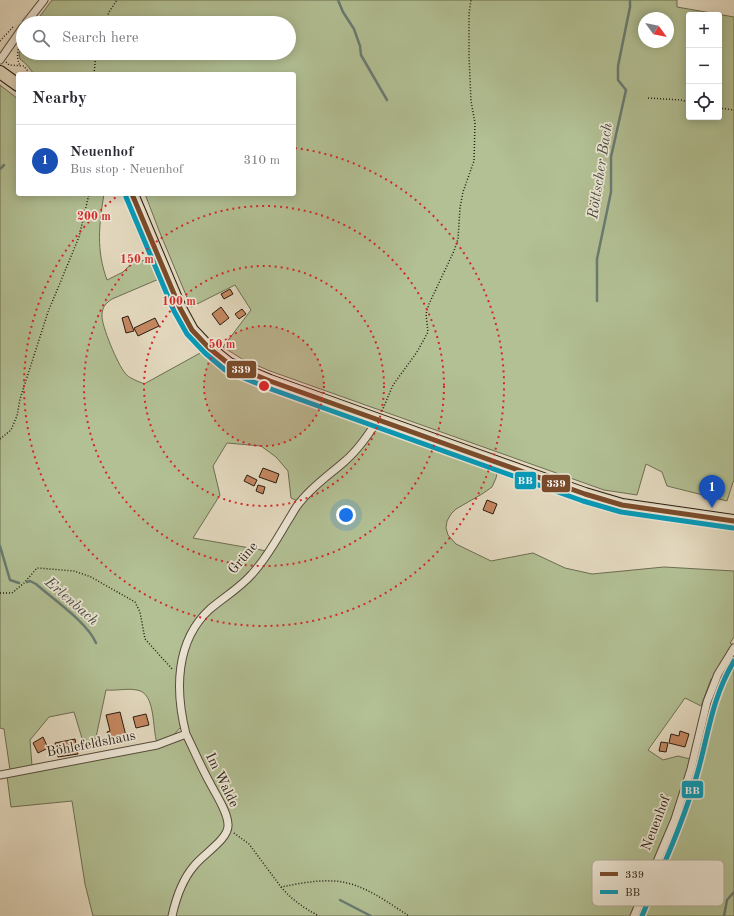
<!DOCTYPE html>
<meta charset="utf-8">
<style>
:root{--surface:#fff;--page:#f2f2f3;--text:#2b2b33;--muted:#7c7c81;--line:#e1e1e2;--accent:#111827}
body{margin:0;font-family:"Old Standard TT",serif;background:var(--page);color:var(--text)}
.controls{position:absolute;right:12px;top:12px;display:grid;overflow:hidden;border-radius:4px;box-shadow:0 2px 10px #0003}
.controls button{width:36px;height:36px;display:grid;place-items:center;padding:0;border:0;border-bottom:1px solid var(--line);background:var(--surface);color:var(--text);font:20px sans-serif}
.compass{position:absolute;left:638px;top:12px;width:36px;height:36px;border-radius:50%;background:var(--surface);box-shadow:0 2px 10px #0003;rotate:123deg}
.you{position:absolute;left:346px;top:515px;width:14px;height:14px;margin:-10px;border:3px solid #fff;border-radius:50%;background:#1a73e8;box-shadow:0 0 0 6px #1a73e833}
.badge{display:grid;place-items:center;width:26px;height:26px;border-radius:50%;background:var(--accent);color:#fff;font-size:13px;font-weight:700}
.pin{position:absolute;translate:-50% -33px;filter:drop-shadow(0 1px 2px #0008)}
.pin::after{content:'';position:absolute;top:21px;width:14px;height:12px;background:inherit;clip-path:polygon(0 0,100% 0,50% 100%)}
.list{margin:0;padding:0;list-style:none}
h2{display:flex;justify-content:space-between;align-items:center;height:52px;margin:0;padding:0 16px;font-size:17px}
h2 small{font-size:13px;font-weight:400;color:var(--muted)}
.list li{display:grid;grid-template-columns:26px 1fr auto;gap:12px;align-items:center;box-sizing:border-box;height:72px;padding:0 16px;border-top:1px solid var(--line)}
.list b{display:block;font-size:15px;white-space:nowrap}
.list p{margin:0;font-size:13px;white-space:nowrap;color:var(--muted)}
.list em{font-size:13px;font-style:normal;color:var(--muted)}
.icon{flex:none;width:22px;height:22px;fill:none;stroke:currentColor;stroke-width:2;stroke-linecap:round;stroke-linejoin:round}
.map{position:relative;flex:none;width:734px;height:916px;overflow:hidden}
.search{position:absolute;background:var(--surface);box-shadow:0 2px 10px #0003;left:16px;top:16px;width:280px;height:44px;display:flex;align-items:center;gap:10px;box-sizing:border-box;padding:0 14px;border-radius:22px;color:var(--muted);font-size:15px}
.panel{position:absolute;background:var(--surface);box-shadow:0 2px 10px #0003;left:16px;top:72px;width:280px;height:124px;border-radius:4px}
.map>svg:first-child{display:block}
.green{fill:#b2c094;stroke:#6c6e53;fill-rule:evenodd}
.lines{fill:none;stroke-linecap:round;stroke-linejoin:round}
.stream{stroke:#697b73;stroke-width:2.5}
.building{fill:#c68861;stroke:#261b12}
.street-casing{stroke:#564b3e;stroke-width:9}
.primary-casing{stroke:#261b12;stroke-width:14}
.path{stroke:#261b12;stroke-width:1.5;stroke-dasharray:1 2;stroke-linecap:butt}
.street{stroke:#ede7d6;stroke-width:7}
.primary{stroke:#e4dac0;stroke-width:12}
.bus-1-casing{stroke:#ede7d6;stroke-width:8}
.bus-2-casing{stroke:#ede7d6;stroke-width:8}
.bus-1{stroke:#7a4b2a;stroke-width:5}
.bus-2{stroke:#049bbb;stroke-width:5}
.ring{fill:none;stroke:#d62828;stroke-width:2;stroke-dasharray:2 4}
.labels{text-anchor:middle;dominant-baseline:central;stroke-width:3.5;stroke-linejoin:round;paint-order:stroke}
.street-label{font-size:14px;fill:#261b12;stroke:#ede7d6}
.water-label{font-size:15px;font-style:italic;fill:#474b42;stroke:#ede7d6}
.key{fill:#ede7d6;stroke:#b1aa9b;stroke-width:1}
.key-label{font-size:11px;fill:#261b12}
.centre{fill:#d62828;stroke:#ede7d6;stroke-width:2}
.ring-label{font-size:12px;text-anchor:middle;font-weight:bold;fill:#d62828;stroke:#ede7d6;stroke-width:3.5;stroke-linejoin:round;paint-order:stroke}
.line-badge{stroke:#ede7d6;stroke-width:1.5}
.badge-label{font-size:11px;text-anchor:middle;font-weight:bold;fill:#fff}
</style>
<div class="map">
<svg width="734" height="916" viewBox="0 0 734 916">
<rect width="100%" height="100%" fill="#e4dac0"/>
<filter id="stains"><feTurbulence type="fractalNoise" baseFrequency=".005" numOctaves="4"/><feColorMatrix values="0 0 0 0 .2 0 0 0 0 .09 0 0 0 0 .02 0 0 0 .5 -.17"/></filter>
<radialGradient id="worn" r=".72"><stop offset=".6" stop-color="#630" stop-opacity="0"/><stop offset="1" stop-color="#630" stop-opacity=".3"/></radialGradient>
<path class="green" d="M52 0H677V7L734 17V481L733 482 727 501 667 486 662 472 646 464 637 495 604 490 270 371 242 359 223 347 251 310 235 285 191 307 160 233 145 194H294V74H34L26 64 20 59 19 54 23 40V53H289V23H35ZM689 15H719V117H689ZM644 18H668V42H644Z
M0 85 18 99V194H104C99 225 96 250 107 280L123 272 132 263 150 259 159 279 112 299C106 303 102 307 102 315 101 325 118 365 125 373 128 378 138 381 144 384L202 352 235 374 498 469 496 478 492 487 482 494 456 509 451 514 447 521 446 528 448 535 456 544 491 561 533 553 565 568 592 574 664 567 734 571V637L730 643 734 645V916H93L85 884 72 801 11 807 7 776 181 739 187 740 209 783 230 830 189 733 180 728 170 739 157 743C152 728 156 693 137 690 127 688 116 691 106 690L95 742 85 748 74 712 49 717 30 740 32 766 10 770 4 729 0 728ZM227 443 261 446 276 457 288 471 291 498 302 503 267 551 193 538 220 495 213 466ZM711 679 718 682 710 705 694 767 690 759 678 756 663 760 648 750 685 698 701 706Z"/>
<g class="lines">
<path class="stream" d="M338 0 343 12 354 29 360 46 361 55 387 100
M0 169 4 165
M597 301V259L611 192V157L626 90 618 80V66L630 7V0
M0 546 10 580 19 583
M27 582 30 581 36 584C53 599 88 623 96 643
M340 900 371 916
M724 916 727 900 734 892"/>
</g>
<path class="building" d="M230 289 233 294 224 299 221 294Z
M221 307 229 318 220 325 212 314Z
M242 309 246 314 239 319 235 314Z
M128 316 134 331 126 333 122 318Z
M155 318 159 326 138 336 134 328Z
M263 468 279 474 276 483 259 477Z
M247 475 257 480 254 486 244 481Z
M258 485 265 487 263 494 256 491Z
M487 500 497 504 493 514 483 510Z
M120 712 127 740 111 745 107 732 110 731 106 715Z
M146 714 149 725 136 728 133 717Z
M680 731 689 734 685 747 669 743 671 734 679 736Z
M43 737 48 748 38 753 33 743Z
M75 739 78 754 58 757 55 743Z
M661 742 668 743 666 752 659 751Z"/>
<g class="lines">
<defs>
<path id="street" d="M26 23 44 0
M0 60 23 27
M0 775 157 745 186 734
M172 916C176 898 182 880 194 866 202 855 229 839 228 825 228 812 216 795 210 783 201 767 194 750 186 734 175 691 175 641 210 609 224 597 240 588 252 574 267 558 278 537 289 519 293 513 296 506 301 501 313 486 329 475 344 462 358 450 368 435 378 420
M634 916 675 819 691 769 707 702 718 674 734 648"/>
<path id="primary" d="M0 72 18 85
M132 194 180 308 192 330 209 348 229 364 270 381 585 494 622 505 734 521"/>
</defs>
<use href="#street" class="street-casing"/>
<use href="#primary" class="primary-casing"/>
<path class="path" d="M105 23 109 12 117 0
M0 41 13 27
M19 46C17 54 17 59 20 66
M6 62 9 65 24 66 30 74
M94 74 96 53
M648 98 681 100 689 102
M719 108 734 110
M382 411 393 385 417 352 428 332 426 314 429 304 454 251 458 239 460 208 463 192 474 161 475 123 471 101 469 56V14L471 0
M0 439 11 430 17 416 20 399 48 312 79 237 89 194
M0 593H12L24 583 37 568 74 571 91 577 135 602 140 612 145 639 173 670
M234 833 249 844 281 887C297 884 315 880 332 881 360 881 387 902 409 916
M281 887C292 900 304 908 319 916"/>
<use href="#street" class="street"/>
<use href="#primary" class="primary"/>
<defs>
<path id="bus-1" d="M132 194 180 308 192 330 209 348 229 364 270 381 585 494 622 505 734 521"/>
<path id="bus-2" d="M126 197 174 311 187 334 205 353 225 370 268 388 583 501 621 512 733 528
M642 916C662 868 684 821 698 771 709 731 712 698 734 661"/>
</defs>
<use href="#bus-1" class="bus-1-casing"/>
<use href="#bus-2" class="bus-2-casing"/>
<use href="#bus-1" class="bus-1"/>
<use href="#bus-2" class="bus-2"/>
</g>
<circle cx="264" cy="386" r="60" fill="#d62828" fill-opacity=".12"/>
<g class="ring">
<circle cx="264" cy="386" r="60"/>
<circle cx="264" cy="386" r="120"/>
<circle cx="264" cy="386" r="180"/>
<path d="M295 148A240 240 0 1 1 120 194"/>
</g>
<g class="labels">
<g class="street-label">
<text transform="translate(243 558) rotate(-50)">Grüne</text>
<text transform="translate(91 744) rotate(-11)">Böhlefeldshaus</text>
<text transform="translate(222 780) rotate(64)">Im Walde</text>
<text transform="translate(656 823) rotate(-69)">Neuenhof</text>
</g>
<g class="water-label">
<text transform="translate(601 171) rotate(-81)">Röttscher Bach</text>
<text transform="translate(71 602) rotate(41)">Erlenbach</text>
</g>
</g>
<rect x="592" y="860" width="132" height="46" rx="6" class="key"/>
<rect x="600" y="872" width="18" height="4" fill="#7a4b2a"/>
<rect x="600" y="890" width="18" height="4" fill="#049bbb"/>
<g class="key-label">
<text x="625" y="878">339</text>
<text x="625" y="896">BB</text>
</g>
<circle cx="264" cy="386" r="6" class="centre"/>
<g class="ring-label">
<text x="94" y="220">200 m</text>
<text x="137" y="263">150 m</text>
<text x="179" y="305">100 m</text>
<text x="222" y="348">50 m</text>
</g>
<g class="line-badge">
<rect x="226" y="360" width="31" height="19" rx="4" fill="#7a4b2a"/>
<rect x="514" y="471" width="23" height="19" rx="4" fill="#049bbb"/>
<rect x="541" y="474" width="30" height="19" rx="4" fill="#7a4b2a"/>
<rect x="681" y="780" width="23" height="19" rx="4" fill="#049bbb"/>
</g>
<g class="badge-label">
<text x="241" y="373">339</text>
<text x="525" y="484">BB</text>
<text x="556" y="487">339</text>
<text x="692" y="794">BB</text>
</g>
<rect width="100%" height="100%" filter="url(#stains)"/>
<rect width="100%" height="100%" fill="url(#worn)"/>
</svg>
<div class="controls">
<button>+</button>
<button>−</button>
<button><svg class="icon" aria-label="locate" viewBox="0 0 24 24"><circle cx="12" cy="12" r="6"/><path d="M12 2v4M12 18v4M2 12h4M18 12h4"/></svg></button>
</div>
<svg class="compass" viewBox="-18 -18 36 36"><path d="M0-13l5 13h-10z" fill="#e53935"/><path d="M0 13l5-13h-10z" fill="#7c7c81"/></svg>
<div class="you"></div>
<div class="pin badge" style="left:712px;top:508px;background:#1a4fb4">1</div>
<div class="search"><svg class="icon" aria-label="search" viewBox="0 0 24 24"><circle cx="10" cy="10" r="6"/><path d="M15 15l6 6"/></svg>Search here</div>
<section class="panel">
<h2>Nearby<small></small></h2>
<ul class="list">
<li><span class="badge" style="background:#1a4fb4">1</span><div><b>Neuenhof</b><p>Bus stop · Neuenhof</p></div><em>310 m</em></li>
</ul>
</section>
</div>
